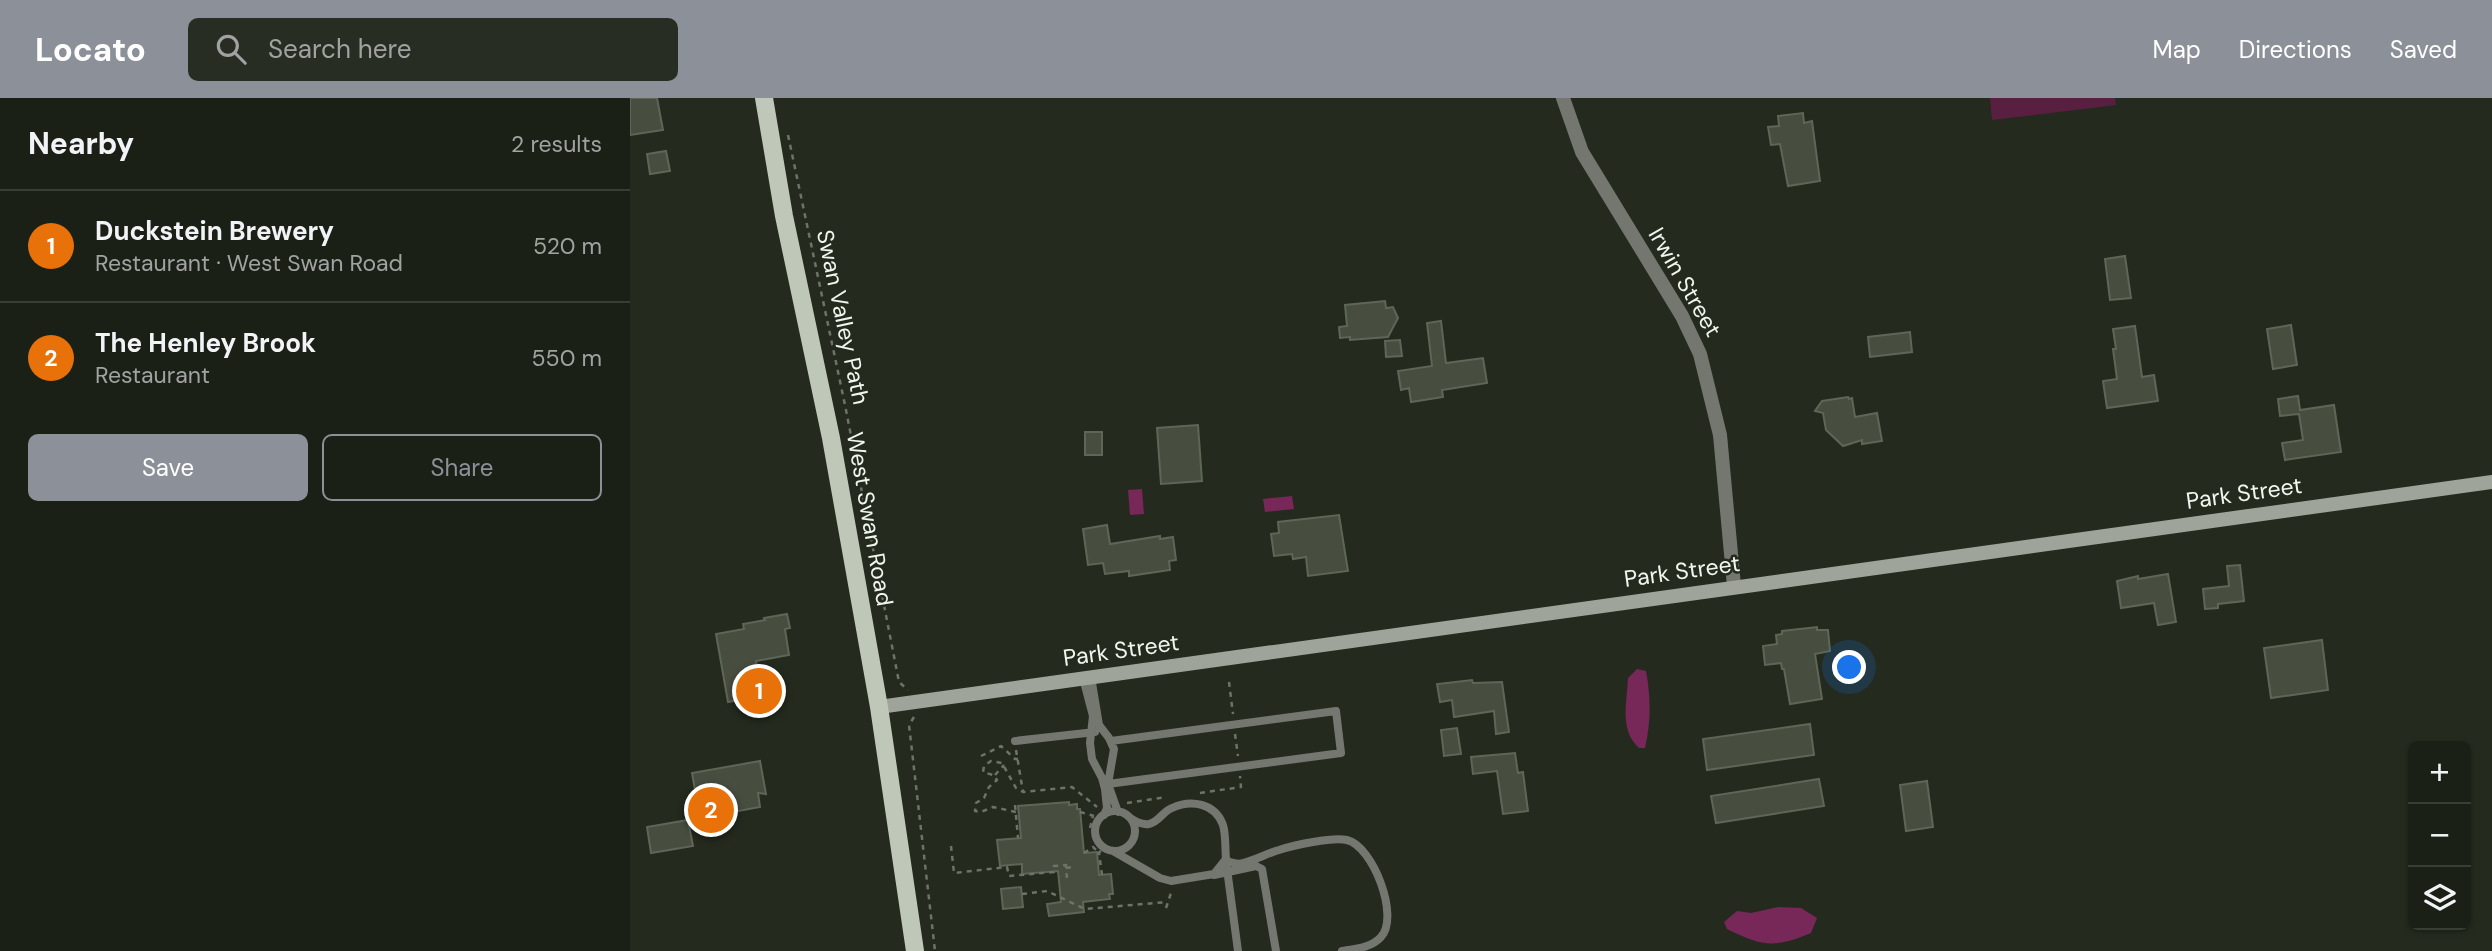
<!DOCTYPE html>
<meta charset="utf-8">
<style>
:root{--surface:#1b2016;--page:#282d23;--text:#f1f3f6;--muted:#a0a3a1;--line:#393e35;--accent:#8c9099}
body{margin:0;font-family:"DM Sans",sans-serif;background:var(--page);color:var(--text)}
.controls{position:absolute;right:21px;bottom:21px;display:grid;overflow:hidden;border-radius:10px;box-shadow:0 2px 5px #0004}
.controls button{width:63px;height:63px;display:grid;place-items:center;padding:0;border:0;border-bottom:2px solid var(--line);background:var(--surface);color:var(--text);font:35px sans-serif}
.you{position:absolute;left:1220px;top:570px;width:24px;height:24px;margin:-18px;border:5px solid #fff;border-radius:50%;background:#1a73e8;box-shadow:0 0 0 10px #1a73e833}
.badge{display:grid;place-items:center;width:46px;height:46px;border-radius:50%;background:var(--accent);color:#fff;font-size:23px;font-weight:700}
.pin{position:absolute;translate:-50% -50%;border:4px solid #fff;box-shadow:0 2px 7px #0006}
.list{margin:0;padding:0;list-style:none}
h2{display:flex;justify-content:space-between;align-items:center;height:91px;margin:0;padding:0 28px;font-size:30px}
h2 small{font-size:23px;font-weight:400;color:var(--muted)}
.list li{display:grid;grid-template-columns:46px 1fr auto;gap:21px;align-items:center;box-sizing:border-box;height:112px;padding:0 28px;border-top:2px solid var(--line)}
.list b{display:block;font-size:26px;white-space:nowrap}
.list p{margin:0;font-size:23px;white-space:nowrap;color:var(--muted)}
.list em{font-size:23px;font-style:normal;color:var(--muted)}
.actions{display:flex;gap:14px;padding:21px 28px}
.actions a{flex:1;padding:16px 0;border:2px solid var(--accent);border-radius:10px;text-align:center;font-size:24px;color:var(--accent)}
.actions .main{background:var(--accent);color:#fff}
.icon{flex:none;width:38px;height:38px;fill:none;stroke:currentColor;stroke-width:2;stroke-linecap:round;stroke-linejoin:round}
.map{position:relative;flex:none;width:1862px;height:853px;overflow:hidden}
header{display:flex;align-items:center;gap:42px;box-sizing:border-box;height:98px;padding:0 35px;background:var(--accent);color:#fff}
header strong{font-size:33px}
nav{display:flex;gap:38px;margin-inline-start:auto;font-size:24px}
.search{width:490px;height:63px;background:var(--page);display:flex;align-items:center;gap:18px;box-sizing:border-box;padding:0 24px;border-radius:10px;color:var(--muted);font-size:26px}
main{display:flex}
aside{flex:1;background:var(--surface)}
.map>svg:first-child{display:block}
.green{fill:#591f41}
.water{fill:#772858}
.building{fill:#474e40;stroke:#5e6657;stroke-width:2}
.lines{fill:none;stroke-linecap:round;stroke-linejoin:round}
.path{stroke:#6d7368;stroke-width:2.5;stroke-dasharray:5 5;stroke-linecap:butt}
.lane{stroke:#737770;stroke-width:8}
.street{stroke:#737770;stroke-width:14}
.secondary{stroke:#9ea499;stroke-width:14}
.primary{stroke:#bfc7b9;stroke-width:18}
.labels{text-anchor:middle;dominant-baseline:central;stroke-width:5;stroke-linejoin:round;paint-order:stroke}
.street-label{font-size:23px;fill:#f1f6ed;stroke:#242a1e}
</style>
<header>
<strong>Locato</strong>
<div class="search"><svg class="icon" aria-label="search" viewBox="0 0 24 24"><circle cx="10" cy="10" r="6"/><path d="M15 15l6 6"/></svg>Search here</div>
<nav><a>Map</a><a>Directions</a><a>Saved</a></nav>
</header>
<main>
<aside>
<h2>Nearby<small>2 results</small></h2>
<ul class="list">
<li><span class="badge" style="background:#e8710a">1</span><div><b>Duckstein Brewery</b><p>Restaurant · West Swan Road</p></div><em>520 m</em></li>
<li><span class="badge" style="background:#e8710a">2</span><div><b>The Henley Brook</b><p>Restaurant</p></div><em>550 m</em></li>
</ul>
<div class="actions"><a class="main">Save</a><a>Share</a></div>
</aside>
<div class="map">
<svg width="1862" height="853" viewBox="0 0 1862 853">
<rect width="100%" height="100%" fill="#242a1e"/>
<path class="green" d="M1360 0H1485L1486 7 1362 22Z"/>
<path class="water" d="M512 391 514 416 500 417 498 392Z
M662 398 664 411 635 414 633 401Z
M1007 571 1016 573C1021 600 1021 624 1015 650H1009C989 632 997 605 998 580Z
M1148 809 1171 810 1187 820 1181 835C1145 850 1133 849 1097 831L1094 824 1107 813 1121 815Z"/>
<path class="building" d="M0 0H27L33 32 0 37Z
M1173 15 1174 25 1182 23 1190 83 1158 88 1150 46 1141 47 1138 29 1149 28 1148 18Z
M36 53 40 73 20 76 17 56Z
M1495 158 1501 200 1480 202 1475 161Z
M755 203 756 210 763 209 768 220 758 239 720 242V239L710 240 709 229 717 228 715 207Z
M811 223 816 265 853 260 857 285 812 292 813 299 781 304 779 290 771 292 768 273 802 268 797 225Z
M1661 227 1667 267 1643 271 1637 231Z
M1505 228 1512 279 1524 277 1528 303 1477 310 1473 283 1487 281 1483 251H1486L1483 231Z
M1280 234 1282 254 1240 259 1238 239Z
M770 242 772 258 756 259 755 243Z
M1668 298 1670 312 1704 307 1711 354 1655 362 1652 345 1673 342 1669 316 1650 318 1648 301Z
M1218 299 1219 301 1222 300 1225 319 1247 315 1252 343 1232 346V342L1213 348 1196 332 1193 315 1185 313 1192 303Z
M568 327 572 383 531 386 527 330Z
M455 334H472V357H455Z
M709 417 718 473 678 478 676 459 663 461 662 456 644 458 641 436 649 435 648 424Z
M477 427 480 446 530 438V441L543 439 546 462 539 463 540 472 499 478V473L475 476 473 465 458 467 453 431Z
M1610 467 1614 503 1588 506V510L1575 511 1573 491 1599 488 1597 468Z
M1538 476 1546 524 1528 527 1524 505 1491 510 1487 483 1508 478V481Z
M157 516 160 530 155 531 159 557 126 563 131 602 120 604 119 600 98 604 86 536 114 531 113 526 135 522 134 520Z
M1187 529V532H1198L1200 553 1185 556 1192 601 1160 606 1154 571H1152L1151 565 1135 567 1133 548 1147 546 1146 537 1152 536V533Z
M1692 542 1698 592 1641 600 1634 550Z
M842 582 843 585 872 584 879 634 866 636 864 613 824 619 822 602 810 604 807 586Z
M1180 626 1184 657 1077 672 1073 641Z
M827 630 831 656 814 658 811 632Z
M885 655 888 675 893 674 898 713 873 716 867 673 843 676 841 659Z
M130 663 136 696 128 695 130 709 70 720 62 675Z
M1189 681 1194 708 1086 725 1081 698Z
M1297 683 1303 729 1276 733 1270 687Z
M439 704V707L447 706V711H450L454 755 467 754 469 777 481 776 483 796H479L480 801 453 804 454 814 419 818 417 806 431 804 428 773 392 776V766L370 768 367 742 391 740 388 708Z
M58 722 63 748 21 755 17 729Z
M391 789 393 809 373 811 371 791Z"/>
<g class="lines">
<path class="path" d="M158 37 215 307 269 584 278 592
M599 584 603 616
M284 619 279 627 305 853
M605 636 608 658
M386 652 393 694 442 689 467 709
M351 658 371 648 385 661H388
M365 677 374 667
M570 695 611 689 610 678
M497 705 536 699
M385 707 388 740
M386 714 363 709 351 714 345 713 346 705 354 700 359 689 367 682 363 677 353 674 354 668 361 663 372 665 386 690 393 694
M450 714 464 718
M460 730 463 718
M321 748 324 775 377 769 379 778 424 774V768L436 767V770
M454 755 463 749 469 755
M472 777 469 755 472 751
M437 780 436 770 442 769
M392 796 417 793 455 811 537 804
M536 810 542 792"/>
<path class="lane" d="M461 579 469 627 479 640 484 651 478 686H474
M453 580 463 618 460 645 462 661 472 680 475 691 477 710 474 717
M385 643 465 634
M481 643 706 613 711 655 478 686 488 714
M465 733a20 20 0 1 1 40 0a20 20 0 1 1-40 0Z
M483 753 530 780 541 783 584 776 596 761C595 750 596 737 593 727 585 705 561 701 542 710 533 713 529 724 519 726 511 727 505 723 499 719
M596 761 599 764 608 766C622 764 635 756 649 752 664 747 702 739 717 742 743 748 770 819 751 839 741 850 725 851 712 853
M597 771 608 853
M584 777 626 768 632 771 646 853"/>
<path class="street" d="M933 0 952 54 1052 218 1070 256 1090 337 1104 488"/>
<path class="secondary" d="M249 609 1862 384"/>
<path class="primary" d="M134 0 154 118 201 340 249 609 285 853"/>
</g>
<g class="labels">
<g class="street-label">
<text transform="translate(1055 184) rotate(60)">Irwin Street</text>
<text transform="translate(213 219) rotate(78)">Swan Valley Path</text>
<text transform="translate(1614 395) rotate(-8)">Park Street</text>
<text transform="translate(240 421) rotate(80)">West Swan Road</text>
<text transform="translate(1052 473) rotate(-8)">Park Street</text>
<text transform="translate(491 552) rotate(-8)">Park Street</text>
</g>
</g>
</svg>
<div class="controls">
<button>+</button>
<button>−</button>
<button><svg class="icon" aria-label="layers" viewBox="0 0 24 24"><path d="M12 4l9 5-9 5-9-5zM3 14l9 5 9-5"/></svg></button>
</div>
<div class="you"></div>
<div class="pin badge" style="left:129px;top:593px;background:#e8710a">1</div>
<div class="pin badge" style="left:81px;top:712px;background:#e8710a">2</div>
</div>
</main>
